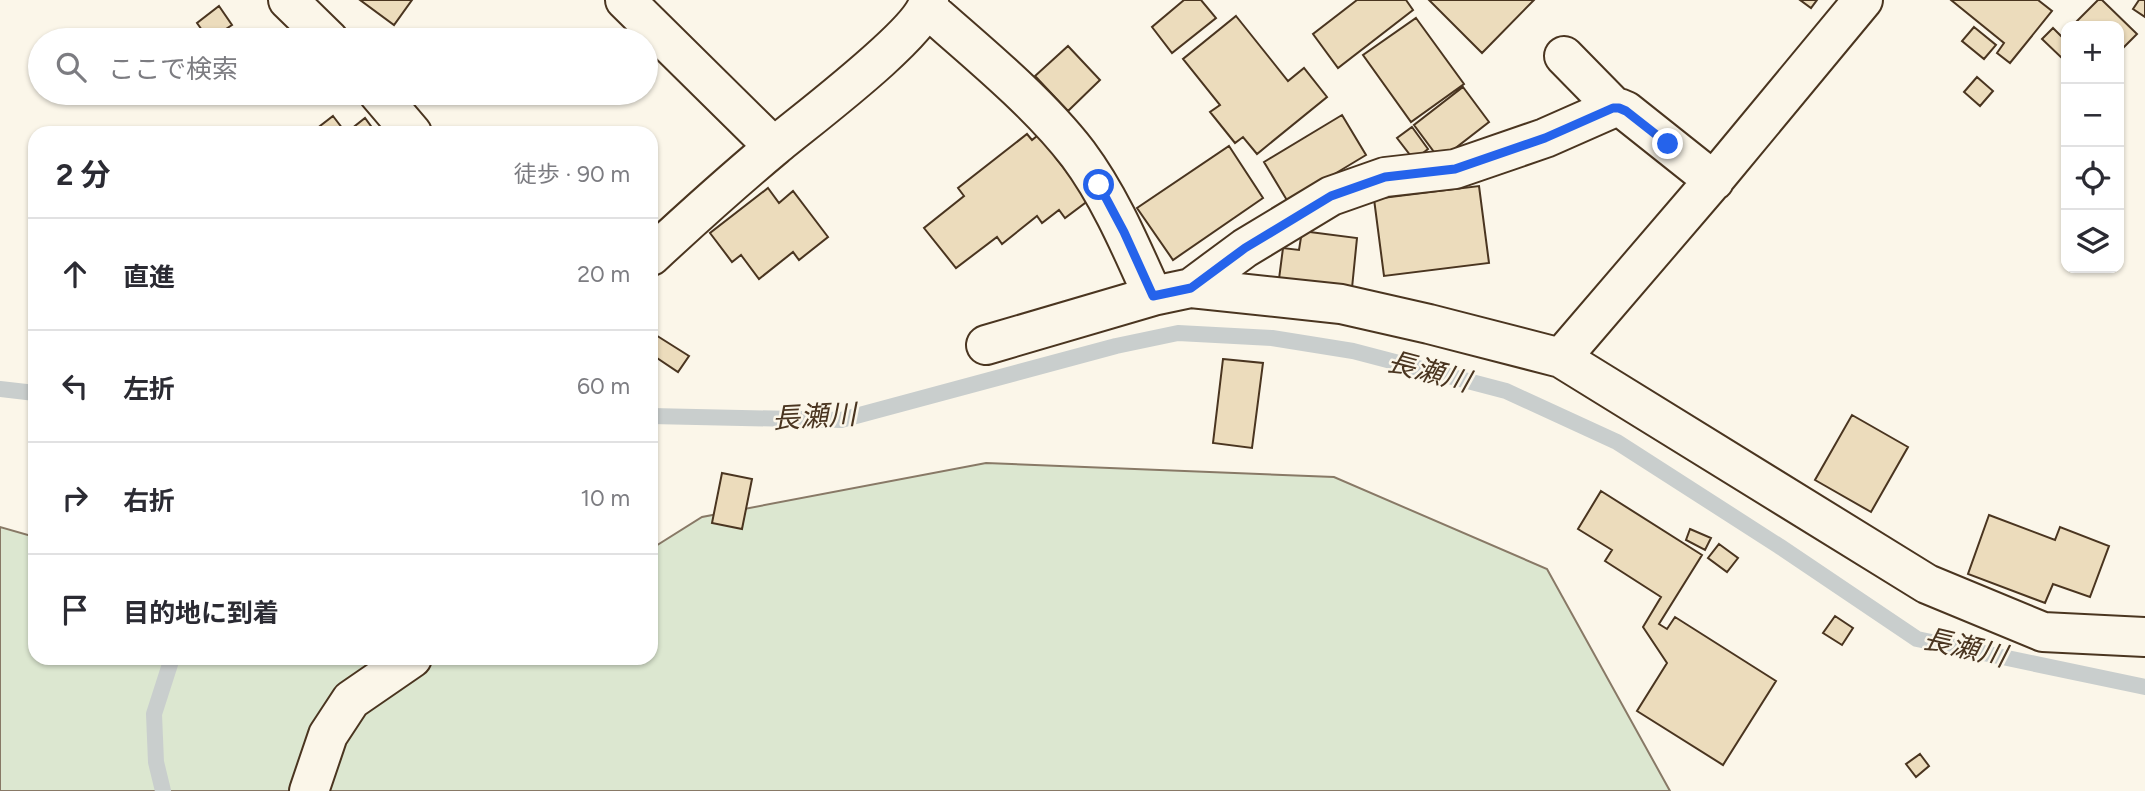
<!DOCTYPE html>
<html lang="ja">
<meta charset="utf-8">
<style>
:root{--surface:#fff;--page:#f7f7f7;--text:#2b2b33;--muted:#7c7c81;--line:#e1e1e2}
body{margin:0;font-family:Figtree,"Noto Sans JP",sans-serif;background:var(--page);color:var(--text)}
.controls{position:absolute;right:21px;top:21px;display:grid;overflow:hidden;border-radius:14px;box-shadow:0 2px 5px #0004}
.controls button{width:63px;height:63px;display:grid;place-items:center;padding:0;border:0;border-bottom:2px solid var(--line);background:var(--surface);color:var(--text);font:35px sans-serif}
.stop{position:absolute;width:21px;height:21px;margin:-16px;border:5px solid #2563eb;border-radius:50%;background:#fff}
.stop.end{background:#2563eb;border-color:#fff;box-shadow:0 2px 7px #0008}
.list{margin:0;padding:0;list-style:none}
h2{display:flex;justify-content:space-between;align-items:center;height:91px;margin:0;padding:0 28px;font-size:30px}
h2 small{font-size:23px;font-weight:400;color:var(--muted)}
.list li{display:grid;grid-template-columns:46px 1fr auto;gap:21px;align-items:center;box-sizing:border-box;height:112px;padding:0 28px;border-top:2px solid var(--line)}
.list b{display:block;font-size:26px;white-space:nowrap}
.list em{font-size:23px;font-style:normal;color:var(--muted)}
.icon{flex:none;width:38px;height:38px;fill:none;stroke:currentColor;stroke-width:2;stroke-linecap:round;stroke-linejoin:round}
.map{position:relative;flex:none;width:2145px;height:791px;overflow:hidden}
.search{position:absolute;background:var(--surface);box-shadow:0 2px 5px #0004;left:28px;top:28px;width:630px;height:77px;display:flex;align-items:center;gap:18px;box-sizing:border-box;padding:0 24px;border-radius:38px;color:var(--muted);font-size:26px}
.panel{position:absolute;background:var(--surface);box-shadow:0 2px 5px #0004;left:28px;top:126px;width:630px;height:539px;border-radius:21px}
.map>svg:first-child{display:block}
.green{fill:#dce7d0;stroke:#887966;stroke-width:2}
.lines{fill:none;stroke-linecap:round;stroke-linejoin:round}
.stream{stroke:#c9cecd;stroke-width:16}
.building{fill:#ecdcbc;stroke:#4a3520;stroke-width:2}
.minor-casing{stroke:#4a3520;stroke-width:42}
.minor{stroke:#fbf6e9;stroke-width:38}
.route{stroke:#2563eb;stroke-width:9}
.labels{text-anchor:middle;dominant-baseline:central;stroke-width:5;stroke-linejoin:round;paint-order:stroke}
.water-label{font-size:28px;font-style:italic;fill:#4a3520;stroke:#fbf6e9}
</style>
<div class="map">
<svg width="2145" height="791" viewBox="0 0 2145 791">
<rect width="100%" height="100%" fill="#fbf6e9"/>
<path class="green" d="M986 463 1334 477 1547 569 1670 791H0V527L35 537V658H651V549L702 517Z"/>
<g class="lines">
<path class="stream" d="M0 389 35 393
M651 416 841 420 1116 346 1178 333 1272 338 1353 351 1506 391 1617 442 1779 546 1917 639 2145 687
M163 791 156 762 154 714 172 658"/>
</g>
<path class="building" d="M360 0H412L394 25Z
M1184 0H1201L1216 18 1172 53 1152 27Z
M1357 0H1406L1413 10 1338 68 1313 34Z
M1429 0H1534L1482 53Z
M1800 0H1817L1811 8Z
M1951 0H2038L2052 11 2010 63 1997 53 2004 43Z
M2098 0H2102L2137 34 2119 52V26H2072Z
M2139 0H2145V17L2133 9Z
M219 6 232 25 209 40 197 23Z
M1236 16 1288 81 1304 68 1327 97 1257 154 1243 137 1235 143 1210 112 1220 105 1183 59Z
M1416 18 1464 84 1411 122 1363 55Z
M1974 27 1996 45 1984 59 1962 41Z
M2053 28 2066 41V62L2042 39Z
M1068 46 1100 80 1068 111 1035 76Z
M1977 77 1993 91 1980 106 1964 92Z
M1463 87 1489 122 1440 160 1414 125Z
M1342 115 1366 155 1288 202 1264 162Z
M333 116 346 133 365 118 376 133H311Z
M1412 127 1428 149 1414 160 1397 138Z
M1042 132 1059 154 1055 157 1089 200 1065 218 1059 210 1042 223 1037 216 1002 244 997 237 956 268 924 228 964 196 958 188 1027 134 1032 140Z
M1229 146 1263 198 1173 260 1137 208Z
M1479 186 1489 263 1384 276 1374 199Z
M768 188 779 203 793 191 828 237 799 260 793 252 759 279 741 255 732 262 710 233Z
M1302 231 1357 238 1352 288 1279 279 1283 248 1299 250Z
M651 332 689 356 678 372 651 354Z
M1223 359 1263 363 1252 448 1213 443Z
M1852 415 1908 447 1871 512 1815 480Z
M722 473 752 479 742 529 712 523Z
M1601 491 1702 555 1659 624 1667 629 1675 617 1776 681 1723 765 1637 711 1667 663 1643 627 1661 597 1605 561 1612 550 1578 529Z
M1989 515 2055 540 2060 527 2109 546 2090 597 2053 584 2045 603 1968 574Z
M1690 529 1711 538 1705 550 1686 540Z
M1719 544 1738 558 1727 572 1708 558Z
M1835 616 1853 628 1842 645 1823 633Z
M1920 754 1929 766 1916 777 1906 764Z"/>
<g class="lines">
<defs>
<path id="minor" d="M288 0 329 40
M625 0 774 147
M928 9C977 52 1038 102 1078 154 1110 197 1131 247 1153 296
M1564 56 1615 108
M378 93 412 133
M651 256C692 218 733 181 775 146 806 120 923 33 929 0
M1191 288 1245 248 1331 196 1385 177 1455 169 1545 138 1613 108H1619L1626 111 1714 181
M986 345 1153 296 1191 288 1341 304 1429 324 1561 358 1927 584 2043 632 2145 637
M1561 358 1718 175 1863 0
M309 791 328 735 351 700 412 658"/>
</defs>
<use href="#minor" class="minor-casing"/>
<use href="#minor" class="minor"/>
</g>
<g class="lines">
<path class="route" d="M1099 185 1124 232 1153 296 1191 288 1245 248 1331 196 1385 177 1455 169 1545 138 1613 108H1619L1626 111 1668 144"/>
</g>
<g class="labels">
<g class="water-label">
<text transform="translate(1429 371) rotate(15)">長瀬川</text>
<text transform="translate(814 416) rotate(-3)">長瀬川</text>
<text transform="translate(1965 647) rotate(13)">長瀬川</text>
</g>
</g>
</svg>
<div class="controls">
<button>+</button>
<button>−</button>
<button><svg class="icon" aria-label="locate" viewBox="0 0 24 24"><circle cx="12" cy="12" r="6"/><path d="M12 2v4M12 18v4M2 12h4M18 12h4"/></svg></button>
<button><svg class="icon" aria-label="layers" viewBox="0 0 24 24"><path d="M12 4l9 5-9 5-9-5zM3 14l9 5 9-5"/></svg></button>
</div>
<div class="stop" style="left:1099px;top:185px"></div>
<div class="stop end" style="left:1668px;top:144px"></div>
<div class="search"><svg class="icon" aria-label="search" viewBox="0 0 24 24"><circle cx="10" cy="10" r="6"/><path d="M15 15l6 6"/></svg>ここで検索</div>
<section class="panel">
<h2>2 分<small>徒歩 · 90 m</small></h2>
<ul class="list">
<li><svg class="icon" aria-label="ahead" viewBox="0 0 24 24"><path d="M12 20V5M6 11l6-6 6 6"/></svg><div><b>直進</b></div><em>20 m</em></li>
<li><svg class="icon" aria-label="left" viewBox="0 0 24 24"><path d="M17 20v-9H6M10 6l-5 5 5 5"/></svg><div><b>左折</b></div><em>60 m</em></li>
<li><svg class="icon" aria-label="right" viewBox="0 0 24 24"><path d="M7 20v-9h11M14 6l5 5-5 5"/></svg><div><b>右折</b></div><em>10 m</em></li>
<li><svg class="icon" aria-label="arrive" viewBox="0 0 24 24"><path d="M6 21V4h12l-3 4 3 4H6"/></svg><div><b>目的地に到着</b></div></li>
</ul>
</section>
</div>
